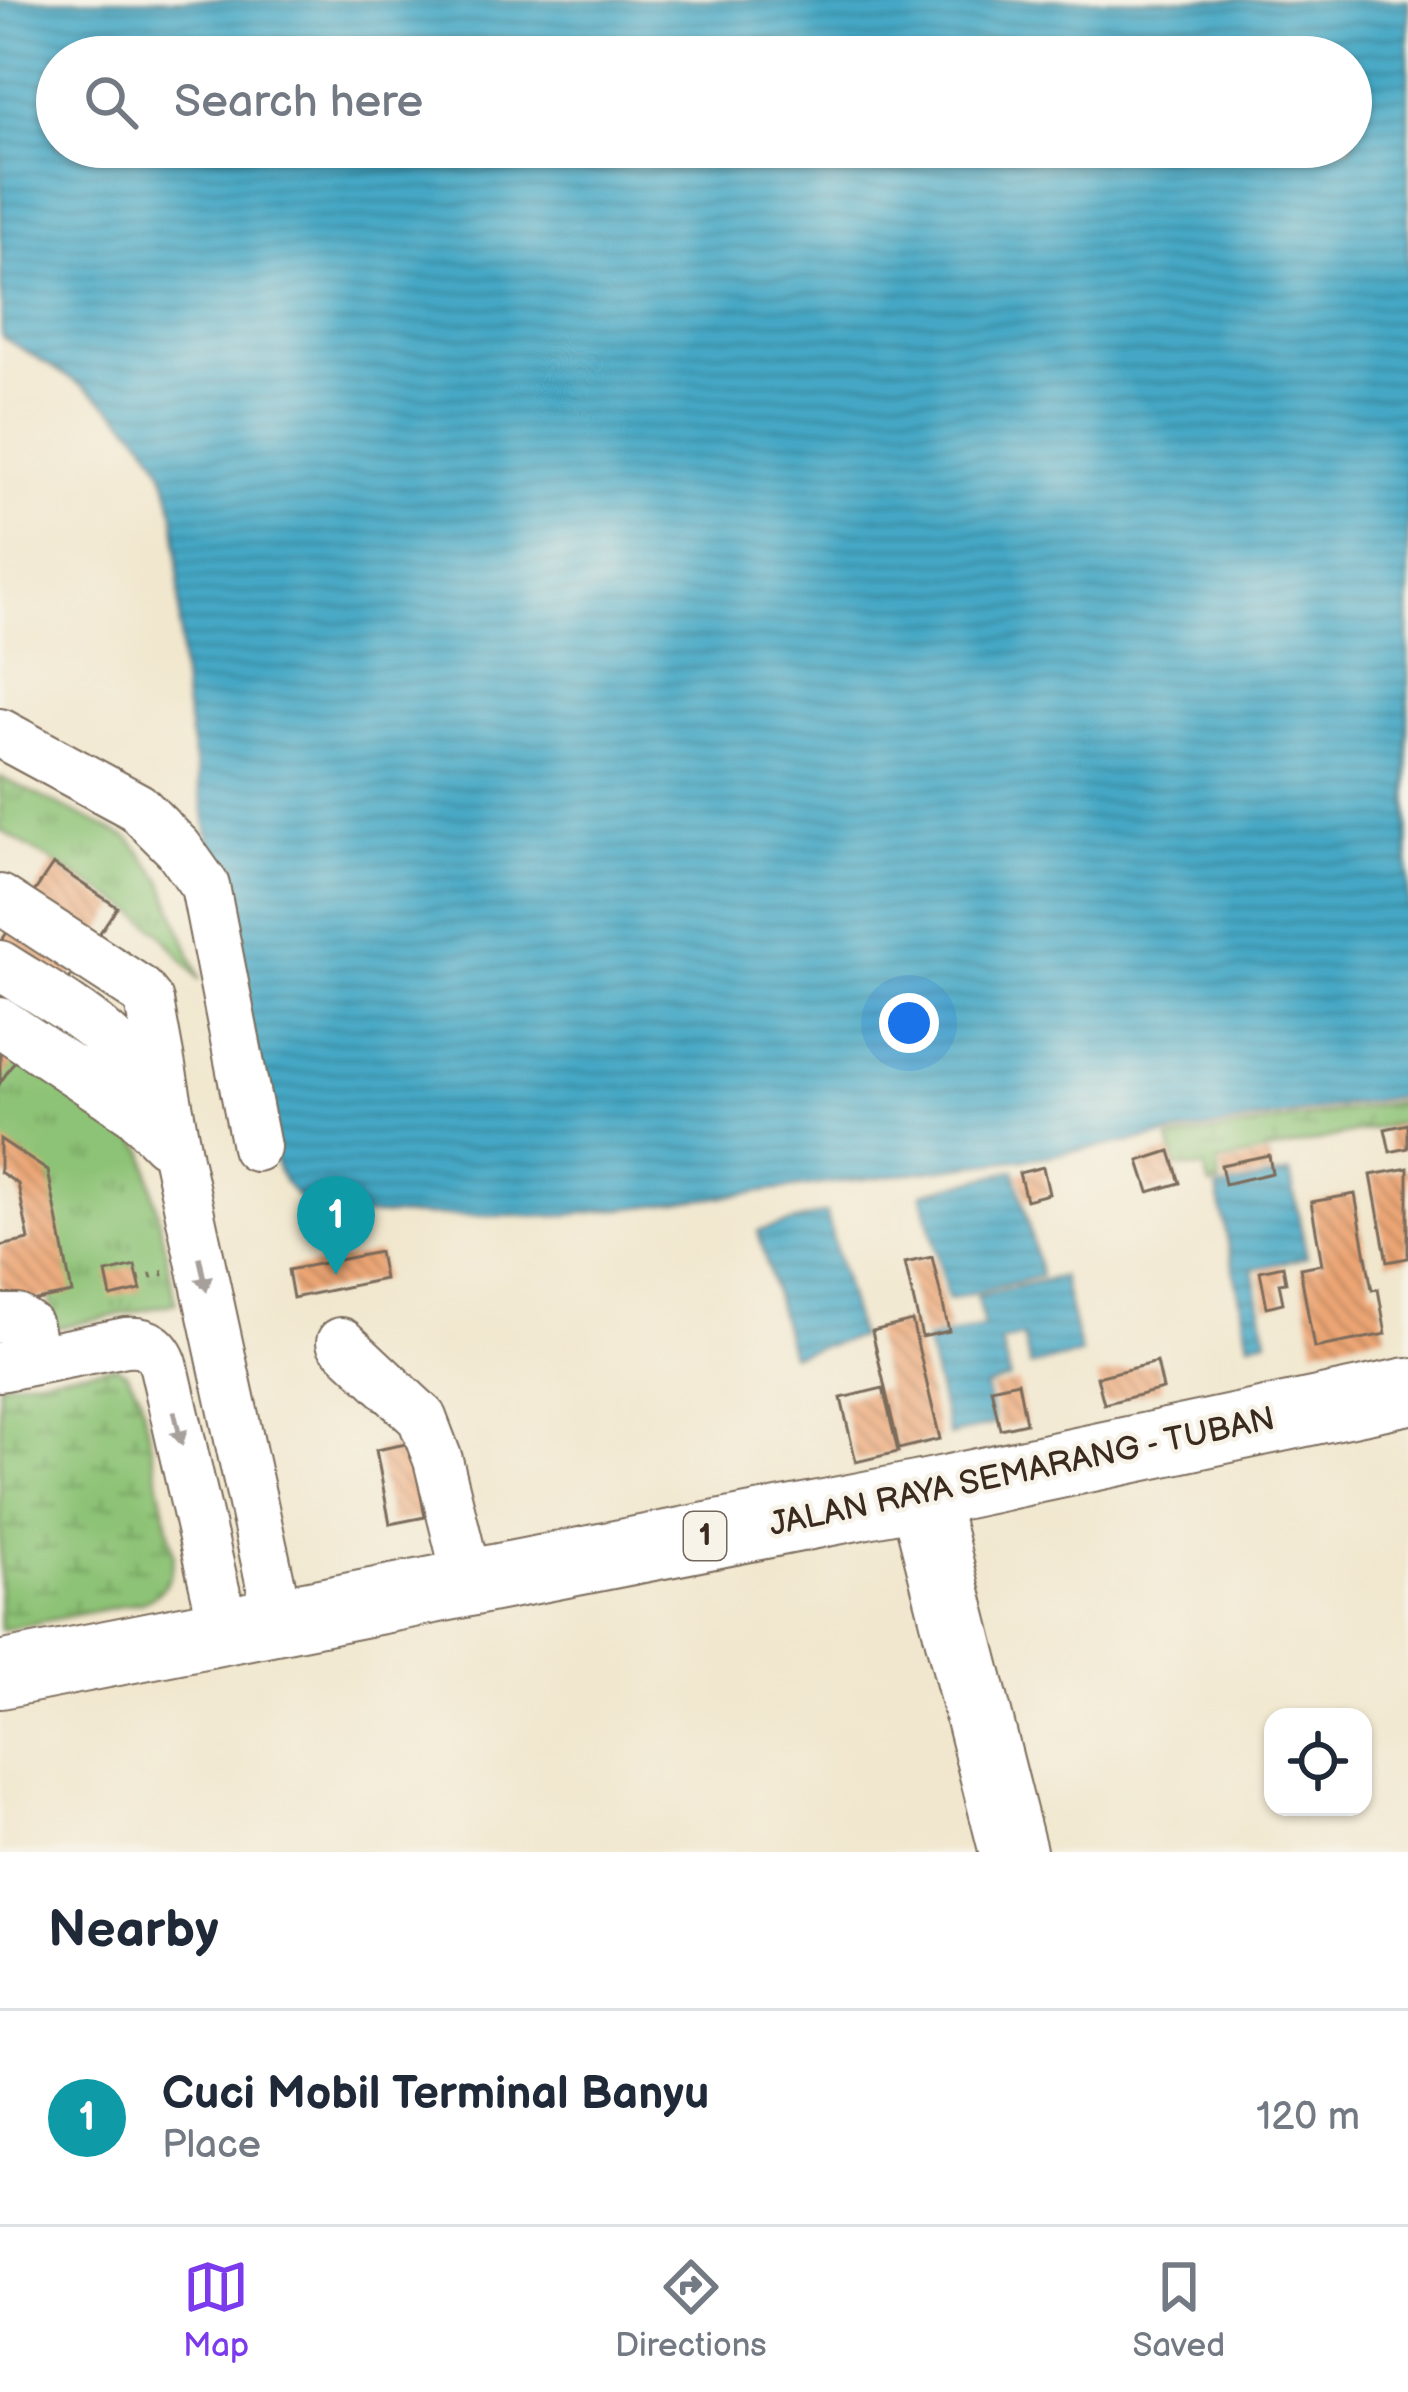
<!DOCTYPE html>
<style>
:root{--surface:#fff;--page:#f6f6f7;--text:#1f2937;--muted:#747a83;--line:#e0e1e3;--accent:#7c3aed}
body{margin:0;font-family:"Balsamiq Sans",sans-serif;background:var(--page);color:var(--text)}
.controls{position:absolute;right:36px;bottom:36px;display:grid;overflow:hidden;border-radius:24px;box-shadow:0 3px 9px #0004}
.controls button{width:108px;height:108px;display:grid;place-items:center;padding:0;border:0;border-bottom:3px solid var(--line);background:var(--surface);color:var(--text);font:60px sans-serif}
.you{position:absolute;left:909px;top:1023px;width:42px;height:42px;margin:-30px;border:9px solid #fff;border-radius:50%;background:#1a73e8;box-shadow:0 0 0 18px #1a73e833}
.badge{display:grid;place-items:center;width:78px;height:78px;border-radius:50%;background:var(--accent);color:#fff;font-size:39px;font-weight:700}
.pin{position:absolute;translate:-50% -99px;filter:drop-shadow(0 3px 6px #0008)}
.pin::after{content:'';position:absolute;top:63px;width:42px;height:36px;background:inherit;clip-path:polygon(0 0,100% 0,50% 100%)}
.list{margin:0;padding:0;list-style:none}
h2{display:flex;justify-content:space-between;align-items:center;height:156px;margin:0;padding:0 48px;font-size:51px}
h2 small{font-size:39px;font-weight:400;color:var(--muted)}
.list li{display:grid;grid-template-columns:78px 1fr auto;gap:36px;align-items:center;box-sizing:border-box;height:216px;padding:0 48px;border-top:3px solid var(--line)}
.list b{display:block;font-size:45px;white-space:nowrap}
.list p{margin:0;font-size:39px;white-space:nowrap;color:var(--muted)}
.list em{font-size:39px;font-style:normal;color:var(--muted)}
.icon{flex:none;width:66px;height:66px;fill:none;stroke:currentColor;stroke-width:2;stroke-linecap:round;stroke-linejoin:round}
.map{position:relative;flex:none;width:1408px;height:1852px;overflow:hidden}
.search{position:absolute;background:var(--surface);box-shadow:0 3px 9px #0004;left:36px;right:36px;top:36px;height:132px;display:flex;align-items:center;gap:30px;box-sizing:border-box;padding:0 42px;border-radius:66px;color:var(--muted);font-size:45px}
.sheet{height:372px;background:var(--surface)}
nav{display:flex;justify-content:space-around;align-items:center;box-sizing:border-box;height:168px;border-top:3px solid var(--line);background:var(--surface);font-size:33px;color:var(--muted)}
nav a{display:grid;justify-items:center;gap:6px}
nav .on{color:var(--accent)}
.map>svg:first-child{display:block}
.grass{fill:url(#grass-tufts);stroke:#64764a;stroke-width:3}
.wetland{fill:url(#wetland-marsh);stroke:#64764a;stroke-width:3}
.water{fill:url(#water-rules);stroke:#406872;stroke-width:3;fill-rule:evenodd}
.building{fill:url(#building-back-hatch)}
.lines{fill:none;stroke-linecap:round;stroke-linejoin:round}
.minor-casing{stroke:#7b6c5c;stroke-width:52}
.highway-casing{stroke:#7b6c5c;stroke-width:70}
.path{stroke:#7b6c5c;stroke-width:6;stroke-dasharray:3 9;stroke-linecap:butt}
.minor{stroke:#fff;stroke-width:48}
.highway{stroke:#fff;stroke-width:66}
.oneway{fill:#a79f9a}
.labels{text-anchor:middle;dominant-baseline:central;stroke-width:9;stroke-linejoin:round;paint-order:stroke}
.shield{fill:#f7f3e8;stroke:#73665b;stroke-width:3}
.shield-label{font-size:30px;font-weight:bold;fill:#3b2a1e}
.street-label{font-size:33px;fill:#3b2a1e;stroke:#f7f3e8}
</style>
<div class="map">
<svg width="1408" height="1852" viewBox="0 0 1408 1852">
<defs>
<pattern id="grass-tufts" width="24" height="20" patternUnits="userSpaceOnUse" patternTransform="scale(3)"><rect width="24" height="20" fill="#8dc376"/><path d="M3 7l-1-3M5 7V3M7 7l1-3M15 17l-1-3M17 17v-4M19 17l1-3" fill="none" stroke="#749f60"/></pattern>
<pattern id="wetland-marsh" width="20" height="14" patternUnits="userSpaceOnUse" patternTransform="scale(3)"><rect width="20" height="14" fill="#8dc376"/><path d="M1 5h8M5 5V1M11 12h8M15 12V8" fill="none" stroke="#749f60"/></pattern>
<pattern id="water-rules" width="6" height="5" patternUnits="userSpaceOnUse" patternTransform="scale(3)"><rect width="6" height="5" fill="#45a7c5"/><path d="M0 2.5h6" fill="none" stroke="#3b889f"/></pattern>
<pattern id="building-back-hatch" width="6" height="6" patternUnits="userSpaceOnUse" patternTransform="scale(3)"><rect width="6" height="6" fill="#eca574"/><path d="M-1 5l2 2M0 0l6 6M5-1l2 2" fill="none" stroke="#c0875f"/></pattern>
</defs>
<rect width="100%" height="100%" fill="#f7f3e8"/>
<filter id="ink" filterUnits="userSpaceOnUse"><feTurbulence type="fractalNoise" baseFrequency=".00833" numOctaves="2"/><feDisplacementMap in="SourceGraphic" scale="24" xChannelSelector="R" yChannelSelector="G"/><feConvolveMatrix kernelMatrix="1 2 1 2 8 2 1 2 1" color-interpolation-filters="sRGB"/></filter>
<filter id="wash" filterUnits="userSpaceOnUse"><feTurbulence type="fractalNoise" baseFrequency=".004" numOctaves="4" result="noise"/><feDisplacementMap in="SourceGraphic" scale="48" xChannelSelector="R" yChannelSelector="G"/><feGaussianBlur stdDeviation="2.7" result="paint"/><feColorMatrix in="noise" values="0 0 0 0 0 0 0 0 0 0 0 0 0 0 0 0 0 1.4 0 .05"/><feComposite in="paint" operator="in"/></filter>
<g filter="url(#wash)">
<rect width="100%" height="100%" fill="#f1e7ce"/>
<path class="grass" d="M0 777 130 839 162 880 200 980 159 931 128 907 0 830Z
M0 1041 115 1115 145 1152 176 1303 56 1328 21 1157 0 1143Z"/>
<path class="wetland" d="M1408 1100V1121L1218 1163 1220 1184 1210 1186 1205 1169 1177 1167 1169 1140Z
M116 1366 126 1372 140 1394 174 1556C172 1580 164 1594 141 1602L0 1630V1383Z"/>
<path class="water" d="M0 0H1408V1095L1046 1156 657 1205 558 1216 351 1215C300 1206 286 1198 270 1147 241 997 208 848 184 697 174 630 189 520 158 462 126 404 57 371 2 337ZM57 57H1351V147H57Z
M1015 1170 1041 1276 948 1300 922 1193Z
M1290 1173 1307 1257 1253 1269 1267 1339 1249 1343 1217 1189Z
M826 1213 859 1337 791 1355 758 1231Z
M1062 1276 1081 1354 1030 1366 1023 1337 1001 1342 1010 1379 985 1386 994 1424 949 1436 926 1340 984 1327 977 1296Z"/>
<g id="blocks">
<path class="building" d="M53 864 117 907 0 1083V943Z
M1408 1124V1148L1390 1152 1385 1129Z
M0 1139 48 1171 72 1293 0 1307V1246L29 1240 18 1184 0 1172Z
M1170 1151 1180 1183 1149 1192 1139 1161Z
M1269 1155 1272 1173 1225 1184 1221 1165Z
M1043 1167 1049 1194 1026 1200 1019 1173Z
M1408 1168V1258L1387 1262 1371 1175Z
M1355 1194 1372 1290 1378 1289 1386 1334 1314 1348 1300 1268 1322 1264 1311 1202Z
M379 1252 384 1279 293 1298 288 1270Z
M932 1257 949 1331 922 1337 905 1263Z
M135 1266 141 1290 111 1297 106 1273Z
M1283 1266 1286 1282 1279 1283 1283 1303 1267 1307 1260 1271Z
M912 1321 940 1439 899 1449 872 1331Z
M1157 1362 1163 1389 1104 1404 1097 1377Z
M1018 1382 1026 1423 1000 1429 991 1388Z
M883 1388 898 1452 856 1462 841 1398Z
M411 1443 425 1517 390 1524 376 1450Z"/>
</g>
</g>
<g filter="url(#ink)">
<use href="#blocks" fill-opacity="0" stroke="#7b6c5c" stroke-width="3"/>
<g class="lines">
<defs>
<path id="minor" d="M0 733 137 807 178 848 205 886 256 1147
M0 899 140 990 149 1001 178 1159 278 1618
M0 965C60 1004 128 1035 156 1105
M0 1022 135 1112 165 1142
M0 1319H17L28 1326 35 1360
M341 1342 422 1418 438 1460 468 1582
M0 1367 126 1342C147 1340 158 1348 164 1367L224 1629"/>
<path id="highway" d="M922 1494 1013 1852
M0 1675 922 1494 1408 1391"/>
</defs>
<use href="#minor" class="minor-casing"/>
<use href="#highway" class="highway-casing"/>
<path class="path" d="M138 1279 164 1273"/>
<use href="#minor" class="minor"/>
<use href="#highway" class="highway"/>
</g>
<defs><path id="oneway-solid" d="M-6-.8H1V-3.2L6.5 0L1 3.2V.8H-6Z" transform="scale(3)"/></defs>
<g class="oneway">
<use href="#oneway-solid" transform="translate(203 1274) rotate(78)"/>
<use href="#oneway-solid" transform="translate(178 1428) rotate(77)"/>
</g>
</g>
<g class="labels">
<rect class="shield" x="684" y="1512" width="42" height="48" rx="9"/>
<g class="shield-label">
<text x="705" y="1536">1</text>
</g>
<g class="street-label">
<text transform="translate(1022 1472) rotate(-12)">JALAN RAYA SEMARANG - TUBAN</text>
</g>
</g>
</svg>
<div class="controls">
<button><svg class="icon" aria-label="locate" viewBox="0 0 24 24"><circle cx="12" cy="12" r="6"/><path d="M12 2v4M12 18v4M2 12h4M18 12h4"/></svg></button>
</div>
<div class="you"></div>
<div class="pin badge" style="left:336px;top:1275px;background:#0f9aa8">1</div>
<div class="search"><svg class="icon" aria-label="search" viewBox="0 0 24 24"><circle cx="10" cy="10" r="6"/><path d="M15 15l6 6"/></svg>Search here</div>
</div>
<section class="sheet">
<h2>Nearby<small></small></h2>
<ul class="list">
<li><span class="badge" style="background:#0f9aa8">1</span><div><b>Cuci Mobil Terminal Banyu</b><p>Place</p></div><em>120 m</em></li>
</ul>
</section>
<nav>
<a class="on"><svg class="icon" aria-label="map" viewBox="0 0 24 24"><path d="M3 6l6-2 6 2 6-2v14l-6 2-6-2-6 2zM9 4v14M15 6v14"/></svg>Map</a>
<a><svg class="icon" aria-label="directions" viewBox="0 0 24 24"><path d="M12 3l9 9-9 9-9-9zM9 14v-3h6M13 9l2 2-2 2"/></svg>Directions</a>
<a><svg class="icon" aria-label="saved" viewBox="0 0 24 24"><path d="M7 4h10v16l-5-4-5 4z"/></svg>Saved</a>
</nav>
